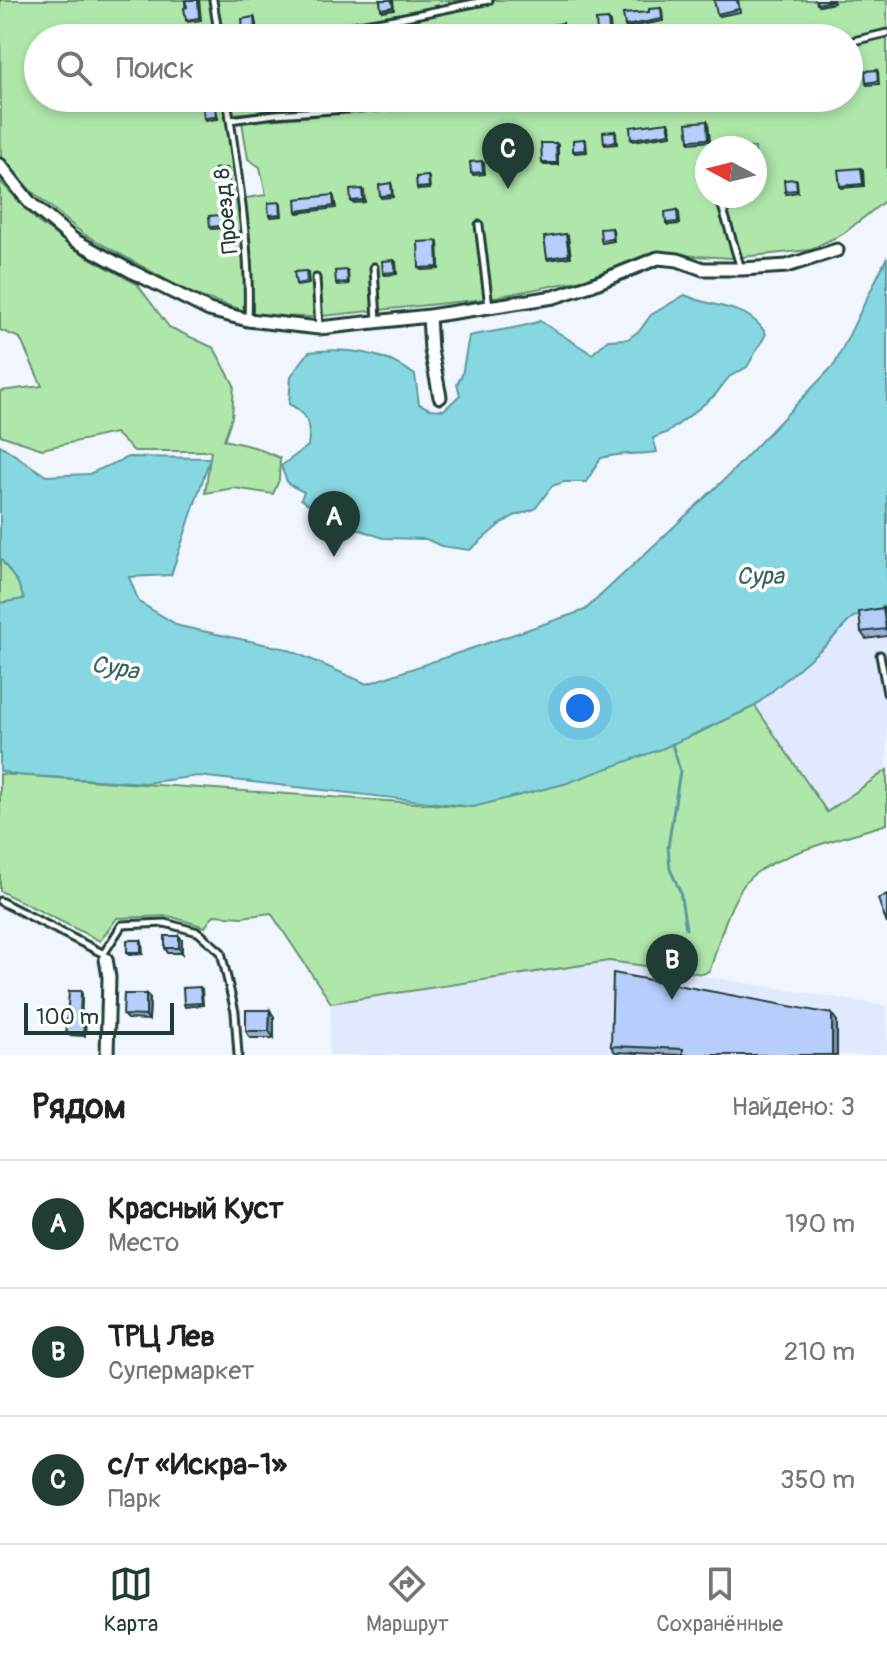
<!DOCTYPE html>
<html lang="ru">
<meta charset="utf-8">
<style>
:root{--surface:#fff;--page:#f2f2f2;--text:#202124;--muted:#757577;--line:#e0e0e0;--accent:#1f3d34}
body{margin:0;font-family:Pangolin,sans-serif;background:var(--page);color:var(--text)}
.compass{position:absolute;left:695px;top:136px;width:72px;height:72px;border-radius:50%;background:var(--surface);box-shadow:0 4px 12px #0003;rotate:277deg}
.scale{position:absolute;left:24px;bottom:20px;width:150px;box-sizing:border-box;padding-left:8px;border:4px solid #1f3d34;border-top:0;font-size:22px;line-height:28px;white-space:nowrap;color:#1f3d34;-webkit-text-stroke:6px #fff;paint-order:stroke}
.you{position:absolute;left:580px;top:708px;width:28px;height:28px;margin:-20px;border:6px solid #fff;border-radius:50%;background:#1a73e8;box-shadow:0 0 0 12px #1a73e833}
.badge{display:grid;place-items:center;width:52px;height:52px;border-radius:50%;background:var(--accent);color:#fff;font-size:26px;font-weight:700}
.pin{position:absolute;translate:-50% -66px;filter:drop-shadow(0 2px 4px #0008)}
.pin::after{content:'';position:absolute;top:42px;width:28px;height:24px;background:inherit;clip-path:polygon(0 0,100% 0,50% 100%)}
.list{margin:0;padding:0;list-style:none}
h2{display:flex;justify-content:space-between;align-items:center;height:104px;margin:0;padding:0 32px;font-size:34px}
h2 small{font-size:26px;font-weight:400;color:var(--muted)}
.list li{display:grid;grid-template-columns:52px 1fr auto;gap:24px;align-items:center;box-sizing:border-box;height:128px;padding:0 32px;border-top:2px solid var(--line)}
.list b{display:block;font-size:30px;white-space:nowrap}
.list p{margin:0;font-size:26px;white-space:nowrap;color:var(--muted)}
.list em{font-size:26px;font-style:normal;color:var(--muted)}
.icon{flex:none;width:44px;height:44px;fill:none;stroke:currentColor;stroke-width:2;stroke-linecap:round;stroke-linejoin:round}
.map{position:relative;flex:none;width:887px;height:1055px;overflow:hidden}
.search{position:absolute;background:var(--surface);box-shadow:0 4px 12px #0003;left:24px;right:24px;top:24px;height:88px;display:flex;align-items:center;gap:20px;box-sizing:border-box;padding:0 28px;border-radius:44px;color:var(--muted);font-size:30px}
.sheet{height:488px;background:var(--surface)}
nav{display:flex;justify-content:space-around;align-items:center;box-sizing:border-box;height:112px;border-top:2px solid var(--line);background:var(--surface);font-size:22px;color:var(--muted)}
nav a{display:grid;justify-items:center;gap:4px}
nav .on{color:var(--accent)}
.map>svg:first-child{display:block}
.built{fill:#e0e9fd}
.green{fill:#afe7ab;stroke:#679270;stroke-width:2;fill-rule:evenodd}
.water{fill:#87d7e2;stroke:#5d999c;stroke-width:2}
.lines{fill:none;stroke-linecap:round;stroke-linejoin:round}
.stream{stroke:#5d999c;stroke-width:3}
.lane-casing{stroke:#1f3d34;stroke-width:11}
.street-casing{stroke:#1f3d34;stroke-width:17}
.lane{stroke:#fff;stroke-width:5}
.street{stroke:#fff;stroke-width:11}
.wall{fill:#9db0d9;stroke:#1f3d34;stroke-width:2}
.shaded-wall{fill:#8090b0;stroke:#1f3d34;stroke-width:2}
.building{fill:#b7cdfc;stroke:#1f3d34;stroke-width:2}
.labels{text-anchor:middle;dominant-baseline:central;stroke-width:7;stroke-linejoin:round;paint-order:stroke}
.street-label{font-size:22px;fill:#1f3d34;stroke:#fff}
.water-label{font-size:24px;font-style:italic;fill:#396460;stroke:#fff}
</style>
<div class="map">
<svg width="887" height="1055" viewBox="0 0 887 1055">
<rect width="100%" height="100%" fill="#f1f5fe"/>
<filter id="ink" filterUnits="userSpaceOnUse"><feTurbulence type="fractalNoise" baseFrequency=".0125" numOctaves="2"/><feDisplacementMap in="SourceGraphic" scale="16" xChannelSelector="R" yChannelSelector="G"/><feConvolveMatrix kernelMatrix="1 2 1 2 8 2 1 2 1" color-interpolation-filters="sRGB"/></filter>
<g filter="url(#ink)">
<path class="built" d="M887 609V771L827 813 755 706 828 643 853 617Z
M609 961 887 1006V1055H329L331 1003Z"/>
<path class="green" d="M0 0H887V199L843 234 809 250 733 258 658 254 592 278 485 299 313 317 262 316 192 294 82 233 29 189 1 158ZM38 38H849V98H38ZM338 106 315 116 242 122 248 159 260 167 266 195 239 199 228 125 233 114ZM707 148H755V196H707Z
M0 181 39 223 86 256 137 284 169 327 214 348 234 385 232 417 224 440 254 447 280 458 279 480 273 494 234 488 205 493 211 451H134L115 433 42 449 0 435V391L42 386 20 338 0 330Z
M0 558 18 583 24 599 0 603Z
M755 706 827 812 887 770V824C852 835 766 856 745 883 727 908 719 942 710 970L703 974 609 961 331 1003 271 913 242 917 214 915 205 927 169 916 117 918 100 941 0 891V774L473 807 694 735Z"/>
<path class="water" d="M887 257V609L853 617 828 643 755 706 664 748 564 784 473 807 198 776 145 783 17 775 0 771V603L24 599 18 583 0 558V445L46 476 89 474 128 457 210 458 171 575 129 577 139 602 179 626 287 649 367 684 585 610 727 477 835 364Z
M685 295C713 309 748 303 766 334L747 367 729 377 715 395 697 410 668 432 653 438 657 452C638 455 620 452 601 458L586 482H564L552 486 535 509 514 516 499 525 470 550 441 546 426 539 383 538 333 520 301 499 304 492 288 484 281 466 308 446C311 426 308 413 289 404L291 376 309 352C346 347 385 352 415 375L419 404 430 409 444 410 460 395 457 384 462 375 469 336C492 331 519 329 540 321L592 354 608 340 628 339 640 330 651 315Z"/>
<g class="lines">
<path class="stream" d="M672 744 680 771 668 847 670 869 680 891 686 929"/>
<defs>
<path id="lane" d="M213 0 219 38
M282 38 400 18 489 0
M849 42 887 33
M227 98C237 172 251 245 248 319
M230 120 275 114 433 103
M719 196 741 269
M479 225 489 306
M374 267 377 321
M316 278 319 327
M880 655 887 693
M0 901 104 954
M104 953 122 925 165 923 198 932 221 952 235 1012 238 1055"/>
<path id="street" d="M0 165 30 203 74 240 131 271 209 310 248 320 319 328 429 316 554 297 591 285 658 258 678 260 703 269H742L787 266 837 250
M429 316 431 350 440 397
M106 959 109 977 107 1055"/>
</defs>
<use href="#lane" class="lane-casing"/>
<use href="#street" class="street-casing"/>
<use href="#lane" class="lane"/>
<use href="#street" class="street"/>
</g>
<path class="wall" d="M185 0H199L201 20 188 22 186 20Z
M380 0H393L394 9 382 11Z
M714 0H739H738L740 12 719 16Z
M816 0H833L834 3 819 6Z
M661 8 662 10 663 21 626 28 625 26 649 12Z
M255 19 257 31 245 32 243 30Z
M608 19 610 22 611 33 599 34 597 32Z
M877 70 878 72 879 84 867 85 866 83Z
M790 98H821L792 101Z
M216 108 218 119 206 120 204 118Z
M707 121 708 123 710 141 690 143 689 140Z
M668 122 670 124 671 135 633 141 631 139Z
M615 131 616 133 617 144 605 145 604 143Z
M584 139 586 141 587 152 575 153 573 151Z
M556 143 558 145V165H544L542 163Z
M484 163 485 174 473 175 471 173Z
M861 168 863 170 864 186 841 188 840 186Z
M228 170 229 181 217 182 216 180Z
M429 178 430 189 418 190 417 188Z
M797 181 798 192 786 194 785 191Z
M391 183 392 186 393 197 381 198 380 196Z
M364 191 365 202 353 203 351 201Z
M333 195 334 197 336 208 298 213 297 211Z
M281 204 282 216 271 217 269 215Z
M677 210 679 213 680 224 668 225 666 223Z
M221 215 222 217 224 228 212 229 210 227Z
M612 228 613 230 614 241 602 243 601 240Z
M568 236 571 257 548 260 547 258Z
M437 241 438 243 439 269 421 270 419 268Z
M394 260 396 262 397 274 385 275 383 273Z
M306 271 308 273 309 284 297 286 296 284Z
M348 272 349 284 337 285 336 283Z
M887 613V636L866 639 861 632Z
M179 936 182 940V953H168L165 948Z
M142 942 143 954 129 955 127 952Z
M200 987 202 989 203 1005 185 1007 184 1004Z
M82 994 81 1017 86 1020 85 1036 68 1035 66 1033Z
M146 994 150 998 149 1020 127 1019 123 1015Z
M274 1017V1038H250L246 1031Z
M837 1021 683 1055 615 1052 611 1046Z"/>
<path class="shaded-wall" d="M437 241 438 243 439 269 438 267Z
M883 608 887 613V630L886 629Z
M179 936 182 940V953L179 948Z
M81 991 82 994 81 1019 80 1017Z
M146 994 150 998 149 1020 146 1016Z
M270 1010 274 1017V1038L269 1031Z
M832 1014 837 1021V1055H832Z"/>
<path class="building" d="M185 0H198L199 18 186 20 184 8 187 7Z
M380 0H392L393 7 381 9Z
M714 0H737L739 9 717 14Z
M816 0H832V1L817 4Z
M661 8 662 19 625 26 623 14 649 12V9Z
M254 17 255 29 243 30 242 19Z
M608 19 609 31 597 32 596 20Z
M563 23 565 38H531L530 32 552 30 551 25Z
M512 31V38H500V32Z
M877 70 878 81 866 83 865 71Z
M851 77 852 89H849V78Z
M215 106 216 117 204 118 203 107Z
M707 121 708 139 689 140 687 123Z
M668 122 670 133 631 139 630 127Z
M615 131 616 142 604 143 603 132Z
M584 139 586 150 573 151V140Z
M541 143H556L557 163H542Z
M482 161 483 172 471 173 470 162Z
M227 168 228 179 216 180 215 169Z
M861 168 863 184 840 186 838 170Z
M428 176 429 187 417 188 416 177Z
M796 179 797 190 785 191 784 180Z
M391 183 392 195 380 196 379 185Z
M362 189 363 200 351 201 350 190Z
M333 195 334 206 297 211 296 199Z
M280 202 281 214 269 215 268 203Z
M677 210 678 222 666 223 665 212Z
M221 215 222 226 210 227 209 216Z
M612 228 613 239 601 240 600 229Z
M566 234 569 255 547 258 544 237Z
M437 241 438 267 419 268 418 242Z
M394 260 395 272 383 273 382 261Z
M347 270 348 282 336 283 335 271Z
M306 271 307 282 296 284 294 272Z
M883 608 886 629 861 632 859 612Z
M887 895V924L878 899Z
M165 936H179V948H165Z
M127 940H141V952H127Z
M613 973 832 1014V1055H683V1049L611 1046Z
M200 987 202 1003 184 1004 183 988Z
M69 991H81L80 1017 85 1018 83 1034 66 1033Z
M124 994H146V1016L123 1015Z
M246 1010H270L269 1031H246Z"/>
</g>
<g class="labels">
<g class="street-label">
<text transform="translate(226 211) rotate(-96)">Проезд 8</text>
</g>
<g class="water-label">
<text x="760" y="576">Сура</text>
<text transform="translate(115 668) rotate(10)">Сура</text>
</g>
</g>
</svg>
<svg class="compass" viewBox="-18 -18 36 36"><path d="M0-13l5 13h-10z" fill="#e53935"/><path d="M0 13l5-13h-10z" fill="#757577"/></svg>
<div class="scale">100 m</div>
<div class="you"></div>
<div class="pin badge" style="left:334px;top:557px">A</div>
<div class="pin badge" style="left:672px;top:1000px">B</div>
<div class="pin badge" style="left:508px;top:189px">C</div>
<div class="search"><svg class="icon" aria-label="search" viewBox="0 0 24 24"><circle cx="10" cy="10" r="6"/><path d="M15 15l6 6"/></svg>Поиск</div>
</div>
<section class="sheet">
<h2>Рядом<small>Найдено: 3</small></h2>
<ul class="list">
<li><span class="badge">A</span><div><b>Красный Куст</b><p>Место</p></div><em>190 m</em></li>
<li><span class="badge">B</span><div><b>ТРЦ Лев</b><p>Супермаркет</p></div><em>210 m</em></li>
<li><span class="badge">C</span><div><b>с/т «Искра-1»</b><p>Парк</p></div><em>350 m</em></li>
</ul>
</section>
<nav>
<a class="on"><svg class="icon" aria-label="map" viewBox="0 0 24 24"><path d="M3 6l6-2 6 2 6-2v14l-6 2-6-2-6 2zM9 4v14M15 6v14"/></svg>Карта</a>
<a><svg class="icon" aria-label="directions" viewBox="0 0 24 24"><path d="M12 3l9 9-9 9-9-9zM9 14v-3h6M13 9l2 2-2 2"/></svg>Маршрут</a>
<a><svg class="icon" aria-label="saved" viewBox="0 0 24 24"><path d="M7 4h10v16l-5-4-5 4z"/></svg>Сохранённые</a>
</nav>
